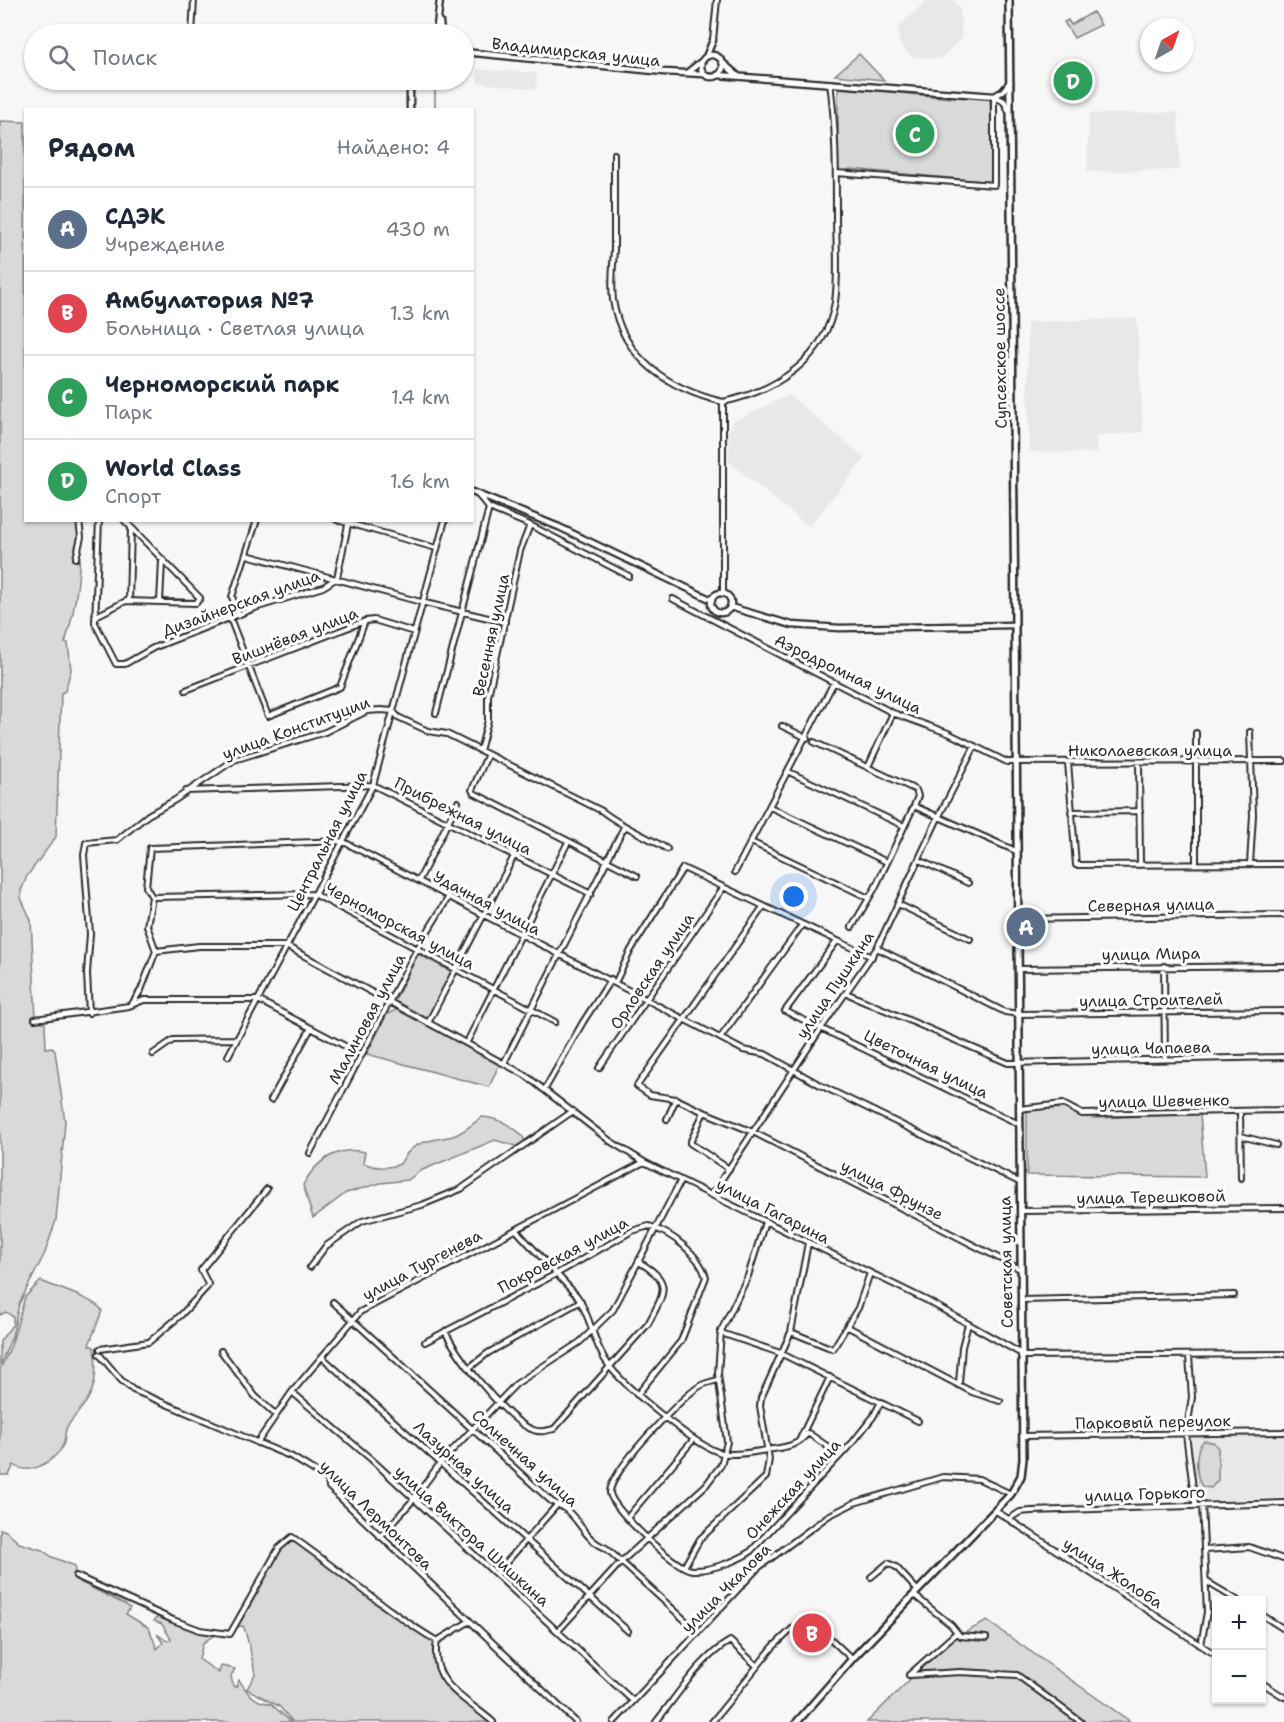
<!DOCTYPE html>
<html lang="ru">
<meta charset="utf-8">
<style>
:root{--surface:#fff;--page:#f2f2f3;--text:#1f2937;--muted:#747a83;--line:#e0e1e3;--accent:#1a73e8}
body{margin:0;font-family:"Shantell Sans",sans-serif;background:var(--page);color:var(--text)}
.controls{position:absolute;right:18px;bottom:18px;display:grid;overflow:hidden;border-radius:0px;box-shadow:0 2px 4px #0004}
.controls button{width:54px;height:54px;display:grid;place-items:center;padding:0;border:0;border-bottom:2px solid var(--line);background:var(--surface);color:var(--text);font:30px sans-serif}
.compass{position:absolute;left:1140px;top:18px;width:54px;height:54px;border-radius:50%;background:var(--surface);box-shadow:0 2px 4px #0004;rotate:40deg}
.you{position:absolute;left:794px;top:897px;width:21px;height:21px;margin:-15px;border:4px solid #fff;border-radius:50%;background:#1a73e8;box-shadow:0 0 0 9px #1a73e833}
.badge{display:grid;place-items:center;width:39px;height:39px;border-radius:50%;background:var(--accent);color:#fff;font-size:20px;font-weight:700}
.pin{position:absolute;translate:-50% -50%;border:3px solid #fff;box-shadow:0 2px 6px #0006}
.list{margin:0;padding:0;list-style:none}
h2{display:flex;justify-content:space-between;align-items:center;height:78px;margin:0;padding:0 24px;font-size:26px}
h2 small{font-size:20px;font-weight:400;color:var(--muted)}
.list li{display:grid;grid-template-columns:39px 1fr auto;gap:18px;align-items:center;box-sizing:border-box;height:84px;padding:0 24px;border-top:2px solid var(--line)}
.list b{display:block;font-size:22px;white-space:nowrap}
.list p{margin:0;font-size:20px;white-space:nowrap;color:var(--muted)}
.list em{font-size:20px;font-style:normal;color:var(--muted)}
.icon{flex:none;width:33px;height:33px;fill:none;stroke:currentColor;stroke-width:2;stroke-linecap:round;stroke-linejoin:round}
.map{position:relative;flex:none;width:1284px;height:1722px;overflow:hidden}
.search{position:absolute;background:var(--surface);box-shadow:0 2px 4px #0004;left:24px;top:24px;width:450px;height:66px;display:flex;align-items:center;gap:15px;box-sizing:border-box;padding:0 21px;border-radius:33px;color:var(--muted);font-size:22px}
.panel{position:absolute;background:var(--surface);box-shadow:0 2px 4px #0004;left:24px;top:108px;width:450px;height:414px;border-radius:0px}
.map>svg:first-child{display:block}
.built{fill:#e8e8e8}
.green{fill:#d9d9d9;stroke:#828282;stroke-width:1.5}
.lines{fill:none;stroke-linecap:round;stroke-linejoin:round}
.stream{stroke:#7b7b7b;stroke-width:1.5}
.minor-casing{stroke:#2b2b2b;stroke-width:8}
.tertiary-casing{stroke:#2b2b2b;stroke-width:9}
.secondary-casing{stroke:#2b2b2b;stroke-width:10}
.minor{stroke:#fff;stroke-width:4}
.tertiary{stroke:#fff;stroke-width:4.5}
.secondary{stroke:#fff;stroke-width:5}
.labels{text-anchor:middle;dominant-baseline:central;stroke-width:6;stroke-linejoin:round;paint-order:stroke}
.street-label{font-size:16px;fill:#2b2b2b;stroke:#fff}
</style>
<div class="map">
<svg width="1284" height="1722" viewBox="0 0 1284 1722">
<rect width="100%" height="100%" fill="#f7f7f7"/>
<filter id="ink" filterUnits="userSpaceOnUse"><feTurbulence type="fractalNoise" baseFrequency=".0167" numOctaves="2"/><feDisplacementMap in="SourceGraphic" scale="12" xChannelSelector="R" yChannelSelector="G"/><feConvolveMatrix kernelMatrix="1 2 1 2 8 2 1 2 1" color-interpolation-filters="sRGB"/></filter>
<g filter="url(#ink)">
<path class="built" d="M927 0H953L960 8 962 38 940 59 911 57 899 43 898 27Z
M477 69 537 73 536 89 477 83Z
M1178 112 1180 170 1087 172 1089 114Z
M1137 318 1143 432 1096 436 1097 453 1029 452 1027 322Z
M789 395 865 458 809 527 729 462 728 432 732 422Z
M1284 1434V1498L1193 1501 1191 1436Z"/>
<path class="green" d="M1093 12 1101 25 1074 38 1064 22 1068 20 1071 25Z
M859 54 884 80 835 75Z
M841 87 950 98 952 95 990 98 993 182 850 169 842 172 838 169V90Z
M0 121 25 122 26 520 80 521C81 564 78 602 65 643H68L71 670 65 691 61 693 56 837 27 876 21 891V898L31 920 36 1019 45 1023 46 1048 52 1047 55 1051 65 1122 56 1220 45 1253 19 1304 12 1337 0 1365V1341L13 1324V1317L6 1312 0 1315Z
M418 954 452 972 428 1021 393 1004Z
M398 1009 499 1065 489 1087 367 1054 387 1014Z
M1068 1108 1093 1118 1200 1114 1205 1177 1027 1175V1110Z
M482 1117C497 1118 519 1127 525 1141L519 1147 495 1140 420 1171 408 1180 381 1183 346 1193 313 1218 303 1185C315 1162 337 1145 365 1152L363 1163C377 1168 386 1169 400 1164 413 1139 430 1141 453 1136 463 1133 474 1123 482 1117Z
M41 1281C54 1287 98 1300 102 1311L89 1345 94 1347C96 1360 97 1371 94 1384 89 1404 77 1411 67 1427 64 1432 66 1439 63 1445 56 1460 30 1477 14 1465L9 1475H0V1369L11 1346 25 1297Z
M1204 1441 1213 1442 1218 1448V1480L1211 1488 1203 1487C1195 1479 1194 1448 1204 1441Z
M0 1529 6 1531 19 1543 42 1550 52 1557 75 1566 74 1579 126 1605 130 1608 126 1614 149 1628 157 1649 163 1643 157 1634 167 1641 171 1639 162 1624 154 1621 157 1617 188 1626 197 1633 211 1631 217 1633 203 1643 199 1659 219 1673 221 1666 235 1669 231 1676 233 1686 236 1687 239 1680 249 1694 259 1701 271 1704 291 1722H0Z
M292 1540C343 1569 386 1611 437 1642L435 1660 446 1680 492 1722H293L279 1706 247 1689 255 1674C254 1667 246 1630 243 1626L235 1627 286 1541Z
M987 1621 1131 1722H867L950 1640Z"/>
<g class="lines">
<path class="stream" d="M435 110V84"/>
<defs>
<path id="minor" d="M192 34 194 0
M713 40 717 0
M614 154C614 186 614 218 614 250 613 266 611 284 613 300 622 359 669 389 723 402
M836 173 994 185V96
M477 494 489 508 530 525 629 576
M99 520 95 623 116 664H125L153 648 255 608 323 587 337 578
M337 520 436 548
M247 555 421 602 505 622
M76 558 81 537 79 520
M337 578 349 520
M723 594V402C776 391 826 359 835 302 839 274 836 244 836 215 836 172 836 127 830 83
M673 599 893 713 948 733 1007 762 1284 761
M129 601 131 528
M160 602 162 561
M239 615 232 597 257 520
M96 616 126 601 196 603 200 598 124 520
M230 618 268 716 340 687 365 621
M186 690 365 621 374 620 414 632
M436 713 489 508
M782 726 807 738
M1250 732 1253 815 1250 864
M1196 733V864
M814 742 916 790 918 796 914 806 1016 851
M480 751 488 720V696L520 551 530 525
M487 756 472 790 474 793 637 876
M1068 762 1076 865 1284 864
M1139 762 1140 865
M868 767 893 713
M789 772 904 826
M186 791 373 785 591 894
M770 807 887 862
M1071 812 1140 811
M751 842 869 898
M919 860 968 883
M735 872 834 682
M419 880 458 802
M152 897 314 894 555 1022
M898 904 970 939
M1019 919 1284 915
M852 927 875 888 914 806
M837 941 785 1011 1019 1124
M877 948 1005 1012 1019 1014 1284 1011
M156 951 199 946H286L525 1075 610 1141 644 1162 926 1300 1020 1353
M1164 966 1165 1059
M1018 969 1284 966
M616 981 631 950 683 868 872 957
M846 993 1008 1063 1284 1057
M132 1004 141 990 156 951 147 926 152 897 146 887 150 848 342 841 743 1050 765 1054 822 1086 1019 1182
M89 1013 87 973 90 934 84 855 86 843 117 840 148 815 175 800 234 760 325 732 367 711 381 710 393 711 398 717 428 731 447 734 602 811C622 827 645 835 667 849
M35 1019 129 1006 144 1000H258L362 1055
M428 1023 514 856
M721 1037 802 925
M467 1042 568 842
M153 1054 173 1040 236 1039
M228 1056 373 785 445 520
M504 1063 624 827
M599 1068 723 888
M545 1089 583 1022 611 979
M271 1100 311 1028
M1019 1109 1063 1104 1082 1114 1284 1110
M704 1112 676 1099 650 1095 637 1086 763 907
M1240 1112 1241 1178
M667 1119 676 1099
M1241 1136 1276 1145
M310 1153 417 949 448 898
M729 1169 690 1143 704 1112 753 1132 1020 1269
M712 1194 822 1027 877 948 938 818 975 746
M1020 1211 1284 1208
M516 1230 577 1296C592 1318 593 1345 610 1367 627 1388 697 1448 722 1453 736 1456 753 1452 767 1450 785 1447 796 1447 808 1433L840 1455
M310 1267 326 1246 362 1221 422 1205 461 1189 573 1111
M1021 1300 1234 1295
M333 1302 551 1501C555 1504 560 1505 564 1508 580 1519 584 1540 606 1548L698 1632
M848 1327 972 1392 1000 1401
M445 1331C457 1356 505 1418 531 1429 539 1433 546 1431 554 1429L648 1324C665 1292 673 1282 639 1262
M791 1332 833 1349 858 1308 870 1273
M721 1333 780 1353 918 1421
M425 1342 558 1273 632 1231 649 1226C672 1233 699 1254 706 1277L681 1341 637 1395
M100 1349 149 1342 181 1315 207 1287 208 1284 201 1270 267 1189
M221 1351 255 1396 276 1415
M99 1354 121 1380 133 1390 292 1457 323 1476 328 1480 329 1487 576 1722
M1021 1356 1284 1354
M1189 1356 1192 1397 1186 1434 1195 1504
M322 1357 628 1631
M469 1368 488 1353 581 1301
M718 1380C711 1382 703 1383 697 1388 679 1400 609 1472 610 1493 612 1509 676 1569 692 1570 709 1571 734 1562 749 1553L853 1442 873 1417 881 1402
M959 1383 962 1347 968 1324
M292 1392 371 1459 633 1701
M1023 1436 1284 1432
M799 1441 830 1377
M257 1443 292 1392 360 1312 644 1162
M996 1511 1216 1655
M627 1518 694 1439
M1009 1519 1020 1512 1031 1511 1284 1503
M380 1537 413 1500 441 1462 516 1384 580 1342 613 1310 681 1180
M1205 1550 1249 1547 1283 1559
M684 1567 700 1539 766 1477 769 1459 760 1406 761 1398 791 1332 808 1243
M496 1574 557 1505
M76 1576 173 1620 200 1630 230 1634 279 1548 292 1537C341 1571 386 1611 437 1641L470 1621
M871 1577 888 1563 896 1567 918 1591
M1207 1582 1237 1600
M914 1595 951 1625 960 1636 986 1638
M1262 1615 1284 1629
M558 1631 621 1562 706 1485 721 1465 727 1442 718 1374 721 1331 748 1276 765 1222
M437 1641C429 1684 466 1698 493 1722
M1201 1645 1207 1612 1202 1504
M909 1675 960 1672 1017 1675 1081 1722
M909 1675 956 1633
M1262 1683 1284 1697
M614 1722 758 1568 828 1516 854 1503 943 1477 979 1479 1011 1494
M656 1722C677 1696 700 1658 730 1641L757 1666
M712 1722 773 1647 792 1629 815 1624 852 1659"/>
<path id="tertiary" d="M440 22 441 34
M434 34 437 27 440 0
M464 52 664 72 704 74
M701 66a11 11 0 1 1 22 0a11 11 0 1 1-22 0Z
M706 57 713 40
M722 62 738 76
M688 72 702 61
M717 75 994 96 1004 101 1009 111
M410 80V110
M995 96 1003 91 1010 82
M472 492 559 527 712 600
M711 603a10 10 0 1 1 20 0a10 10 0 1 1-20 0Z
M730 607 792 625 840 628 1015 625"/>
<path id="secondary" d="M797 1722 852 1659 1011 1494 1021 1476 1023 1459 1009 0"/>
</defs>
<use href="#minor" class="minor-casing"/>
<use href="#tertiary" class="tertiary-casing"/>
<use href="#secondary" class="secondary-casing"/>
<use href="#minor" class="minor"/>
<use href="#tertiary" class="tertiary"/>
<use href="#secondary" class="secondary"/>
</g>
</g>
<g class="labels">
<g class="street-label">
<text transform="translate(576 52) rotate(6)">Владимирская улица</text>
<text transform="translate(1000 358) rotate(-91)">Супсехское шоссе</text>
<text transform="translate(241 603) rotate(-20)">Дизайнерская улица</text>
<text transform="translate(491 635) rotate(-78)">Весенняя улица</text>
<text transform="translate(295 636) rotate(-21)">Вишнёвая улица</text>
<text transform="translate(848 674) rotate(26)">Аэродромная улица</text>
<text transform="translate(296 728) rotate(-20)">улица Конституции</text>
<text x="1150" y="750">Николаевская улица</text>
<text transform="translate(463 816) rotate(27)">Прибрежная улица</text>
<text transform="translate(327 841) rotate(-63)">Центральная улица</text>
<text transform="translate(487 903) rotate(28)">Удачная улица</text>
<text transform="translate(1151 905) rotate(-1)">Северная улица</text>
<text transform="translate(400 926) rotate(28)">Черноморская улица</text>
<text transform="translate(1151 954) rotate(-1)">улица Мира</text>
<text transform="translate(652 971) rotate(-56)">Орловская улица</text>
<text transform="translate(835 985) rotate(-56)">улица Пушкина</text>
<text transform="translate(1151 1000) rotate(-1)">улица Строителей</text>
<text transform="translate(367 1019) rotate(-62)">Малиновая улица</text>
<text transform="translate(1151 1048) rotate(-1)">улица Чапаева</text>
<text transform="translate(926 1064) rotate(26)">Цветочная улица</text>
<text transform="translate(1164 1101) rotate(-1)">улица Шевченко</text>
<text transform="translate(892 1190) rotate(27)">улица Фрунзе</text>
<text transform="translate(1151 1197) rotate(-1)">улица Терешковой</text>
<text transform="translate(773 1211) rotate(27)">улица Гагарина</text>
<text transform="translate(563 1255) rotate(-28)">Покровская улица</text>
<text transform="translate(1006 1262) rotate(-91)">Советская улица</text>
<text transform="translate(422 1265) rotate(-28)">улица Тургенева</text>
<text transform="translate(1153 1422) rotate(-1)">Парковый переулок</text>
<text transform="translate(525 1458) rotate(42)">Солнечная улица</text>
<text transform="translate(464 1467) rotate(42)">Лазурная улица</text>
<text transform="translate(793 1489) rotate(-47)">Онежская улица</text>
<text transform="translate(1145 1494) rotate(-2)">улица Горького</text>
<text transform="translate(376 1515) rotate(44)">улица Лермонтова</text>
<text transform="translate(472 1536) rotate(42)">улица Виктора Шишкина</text>
<text transform="translate(1113 1573) rotate(33)">улица Жолоба</text>
<text transform="translate(726 1588) rotate(-45)">улица Чкалова</text>
</g>
</g>
</svg>
<div class="controls">
<button>+</button>
<button>−</button>
</div>
<svg class="compass" viewBox="-18 -18 36 36"><path d="M0-13l5 13h-10z" fill="#e53935"/><path d="M0 13l5-13h-10z" fill="#747a83"/></svg>
<div class="you"></div>
<div class="pin badge" style="left:1026px;top:927px;background:#5c6f8a">A</div>
<div class="pin badge" style="left:812px;top:1633px;background:#e0444e">B</div>
<div class="pin badge" style="left:915px;top:134px;background:#2e9e5b">C</div>
<div class="pin badge" style="left:1073px;top:81px;background:#2e9e5b">D</div>
<div class="search"><svg class="icon" aria-label="search" viewBox="0 0 24 24"><circle cx="10" cy="10" r="6"/><path d="M15 15l6 6"/></svg>Поиск</div>
<section class="panel">
<h2>Рядом<small>Найдено: 4</small></h2>
<ul class="list">
<li><span class="badge" style="background:#5c6f8a">A</span><div><b>СДЭК</b><p>Учреждение</p></div><em>430 m</em></li>
<li><span class="badge" style="background:#e0444e">B</span><div><b>Амбулатория №7</b><p>Больница · Светлая улица</p></div><em>1.3 km</em></li>
<li><span class="badge" style="background:#2e9e5b">C</span><div><b>Черноморский парк</b><p>Парк</p></div><em>1.4 km</em></li>
<li><span class="badge" style="background:#2e9e5b">D</span><div><b>World Class</b><p>Спорт</p></div><em>1.6 km</em></li>
</ul>
</section>
</div>
